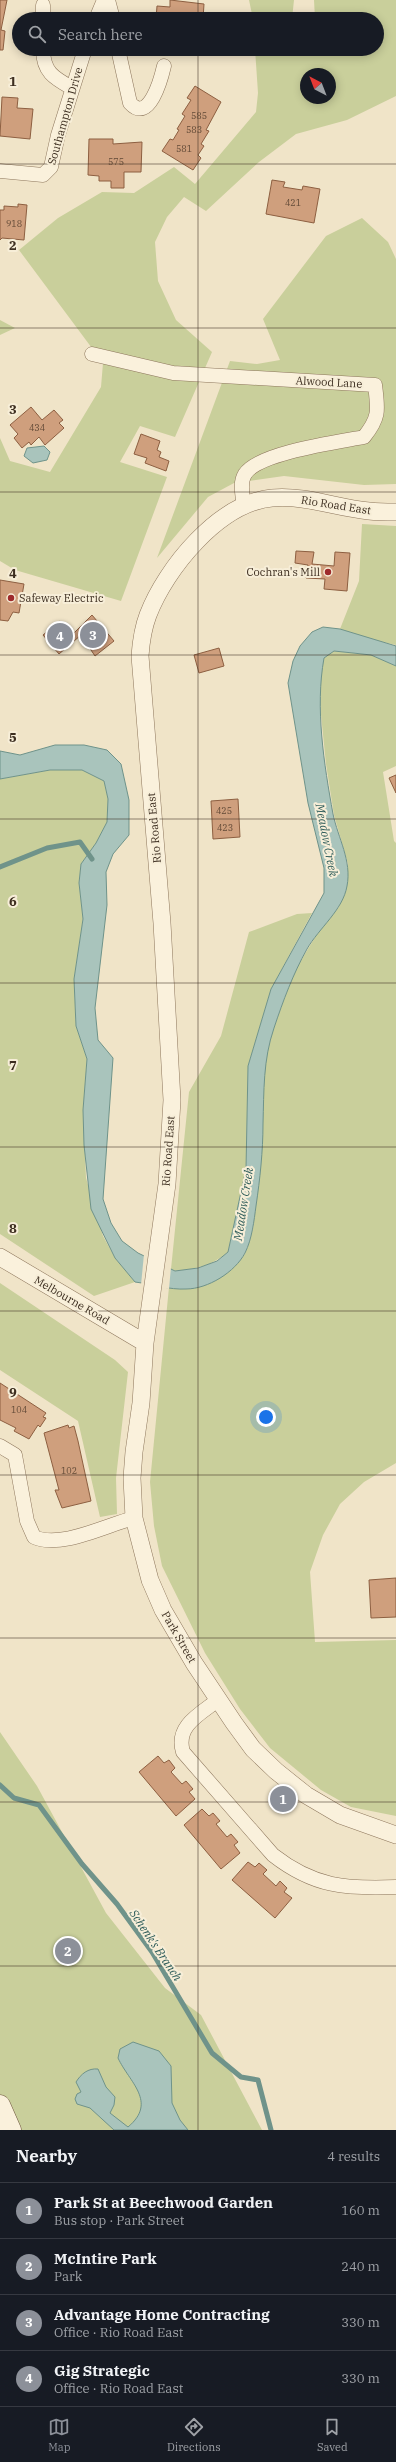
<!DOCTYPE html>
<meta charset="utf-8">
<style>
:root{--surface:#171b24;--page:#20242c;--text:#f1f3f6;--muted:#9ea1a6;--line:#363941;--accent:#8c9099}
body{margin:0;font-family:"IBM Plex Serif",serif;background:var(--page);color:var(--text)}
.compass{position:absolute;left:300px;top:68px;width:36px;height:36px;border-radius:50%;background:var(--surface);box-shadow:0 2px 10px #0003;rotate:318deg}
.you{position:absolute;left:266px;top:1417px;width:14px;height:14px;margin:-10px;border:3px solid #fff;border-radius:50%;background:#1a73e8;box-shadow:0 0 0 6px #1a73e833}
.badge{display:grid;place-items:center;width:26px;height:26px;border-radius:50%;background:var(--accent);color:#fff;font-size:13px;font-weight:700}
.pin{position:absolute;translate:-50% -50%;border:2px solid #fff;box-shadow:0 1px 4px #0006}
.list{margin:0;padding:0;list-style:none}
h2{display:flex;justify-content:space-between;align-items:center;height:52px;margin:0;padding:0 16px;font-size:17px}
h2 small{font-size:13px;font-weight:400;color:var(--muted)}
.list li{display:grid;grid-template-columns:26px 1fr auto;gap:12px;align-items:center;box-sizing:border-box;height:56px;padding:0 16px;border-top:1px solid var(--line)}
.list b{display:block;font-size:15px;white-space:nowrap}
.list p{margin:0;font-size:13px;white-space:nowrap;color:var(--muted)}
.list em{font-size:13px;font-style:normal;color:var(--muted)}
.icon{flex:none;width:22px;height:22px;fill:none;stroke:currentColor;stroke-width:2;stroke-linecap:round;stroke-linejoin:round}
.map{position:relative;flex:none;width:396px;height:2130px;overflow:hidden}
.search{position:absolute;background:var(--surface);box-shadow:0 2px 10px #0003;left:12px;right:12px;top:12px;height:44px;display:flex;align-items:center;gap:10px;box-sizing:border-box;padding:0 14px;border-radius:22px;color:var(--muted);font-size:15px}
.sheet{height:276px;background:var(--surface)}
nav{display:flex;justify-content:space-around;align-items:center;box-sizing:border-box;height:56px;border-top:1px solid var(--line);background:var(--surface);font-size:11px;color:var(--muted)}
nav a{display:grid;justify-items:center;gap:2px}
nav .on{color:var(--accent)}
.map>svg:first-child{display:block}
.green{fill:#c9cf9b;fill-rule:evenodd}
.water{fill:#a9c4bc;stroke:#6f938a}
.pier{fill:#f0e4c8}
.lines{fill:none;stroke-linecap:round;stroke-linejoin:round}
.stream{stroke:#6f938a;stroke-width:5}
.building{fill:#cf9f7d;stroke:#8d5f41}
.minor-casing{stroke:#8d765c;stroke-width:15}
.tertiary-casing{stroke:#8d765c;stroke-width:18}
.secondary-casing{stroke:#6f573f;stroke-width:21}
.minor{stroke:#faf1dc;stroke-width:14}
.tertiary{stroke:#faf1dc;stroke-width:17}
.secondary{stroke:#faf1dc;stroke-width:20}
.grid{fill:none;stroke:#3d2e20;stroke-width:1;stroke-opacity:0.55}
.poi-dot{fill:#9e2a2b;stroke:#f7eed8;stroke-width:1.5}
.labels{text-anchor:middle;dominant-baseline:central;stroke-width:4;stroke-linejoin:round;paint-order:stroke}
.number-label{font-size:9px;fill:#624a37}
.street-label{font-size:11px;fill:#3d2e20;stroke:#f7eed8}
.poi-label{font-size:11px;fill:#3d2e20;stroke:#f7eed8;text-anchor:end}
.water-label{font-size:12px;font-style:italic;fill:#2f5d5a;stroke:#f7eed8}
.grid-label{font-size:13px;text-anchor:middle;font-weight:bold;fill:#3d2e20;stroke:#f7eed8;stroke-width:4;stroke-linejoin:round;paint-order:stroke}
</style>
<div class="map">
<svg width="396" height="2130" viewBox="0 0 396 2130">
<rect width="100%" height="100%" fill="#f0e4c8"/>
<path class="green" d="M249 0H294L292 19H253Z
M314 0H396V96L347 120 296 134 259 162 206 211 184 197 167 217 155 242 158 281 176 320 212 352 175 437 140 426 120 462 167 477 121 601 15 570 0 561V438L10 461 50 472 101 387 103 363 19 250 58 218 102 192 134 193 174 167 195 184 256 112 258 93 255 49H377V19H315ZM306 74H330V98H306Z
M362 218 388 242 396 259V484L364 485 284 476 234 483 208 497 157 558 230 361 257 364 280 360 263 319 326 236Z
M0 320 15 328 0 335Z
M362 524 396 526V645L361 637 340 629 359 581Z
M334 651 371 655 396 666V766L383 772 394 841 396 843V1463L364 1482 340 1504 323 1535 310 1572 315 1642 396 1640V1816L351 1807 321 1790 270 1748 240 1709 205 1653 162 1566 154 1526 150 1482 169 1287 187 1289 231 1270 245 1254 253 1229 257 1196 263 1124 262 1096 266 1056 273 1030 294 972 320 929 339 907 348 864 334 815 326 764 320 705V678L324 657Z
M50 770H82L104 781 108 799 107 822 96 843 81 864 79 883 83 919 74 979 76 1026 87 1059 83 1110 86 1178 103 1236 115 1258 135 1282 94 1296 0 1234V779Z
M312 913 271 989 248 1066 246 1169 228 1252C212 1266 195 1269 175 1271L171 1269 189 1092 221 1036 249 932 297 914Z
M0 1283 115 1360 128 1372 116 1478 117 1514 100 1517 78 1421 0 1370Z
M0 1732 37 1786 106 1913 165 1988 201 2015 262 2130H0Z"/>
<path class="water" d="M44 446 50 452 47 460 33 463 24 456 27 448Z
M323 627 340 629 396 646V666L371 655 353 653 334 651 324 658C315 708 324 764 333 814 338 838 352 861 347 886 343 910 319 928 307 949 293 974 283 1001 274 1028 263 1060 264 1091 263 1124 263 1151 260 1179 256 1206 254 1221 252 1239 245 1253 235 1272 208 1289 186 1289 170 1290 151 1284 135 1282L115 1258 91 1209 84 1145 83 1110 87 1059 76 1026 74 979 83 919 79 883 81 864 96 843 107 822 108 799 104 781 82 770H50L0 779V751L20 755 55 745H84L107 750 121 764 129 800V835L113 854 106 872 107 905 95 1008 98 1040 113 1058 103 1199 111 1223 122 1241 138 1253 175 1271 198 1268 217 1261 228 1252 246 1169 248 1066 271 989 324 893V868L308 803 288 683 293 661 300 646 312 632Z
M133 2042 159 2051 171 2066 172 2103 180 2120 188 2130H114L90 2108 77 2104 75 2099 77 2094 81 2092 76 2082C81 2074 88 2068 98 2069L106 2087 115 2097 114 2105 110 2113 128 2127C158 2102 129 2082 118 2058L120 2049Z"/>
<path class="pier" d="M144 1254 171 1267 169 1289 141 1285Z"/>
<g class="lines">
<path class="stream" d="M0 867 47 848 80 842 92 859
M0 1785 14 1798 39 1805 82 1864 117 1904 152 1952 212 2053 241 2077 258 2080 271 2130"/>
</g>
<path class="building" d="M0 0H7L1 30 5 31 3 50H0Z
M170 0 204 4 203 19H156L157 6 170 7Z
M195 86 221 102 206 130 209 131 201 144 204 146 198 155 201 158 193 170 162 151 170 139 173 140 179 130 177 129 185 116 182 114 191 100 187 98Z
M2 97 18 98 17 108 33 109 30 139 0 136Z
M89 139H113V144L142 142 141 172H124V188H111V181H99V176L88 175Z
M272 180 285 182 283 187 302 190 303 186 320 189 314 223 266 214Z
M18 204 27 205 24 240 2 238 0 240V210H4V206L18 207Z
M31 407 42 420 54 410 63 420 59 423 64 428 45 445 39 437 31 445 29 442 22 448 14 438 18 434 10 425Z
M141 434 160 441 157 450 161 452 159 457 169 461 166 471 145 463 147 458 134 454Z
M296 551 314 552 312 564 334 566 335 552 350 553 347 591 324 589 325 579 306 578 308 565 295 563Z
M0 580 24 584 19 613 13 612 8 621 0 620Z
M92 615 114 641 95 656 81 635 59 654 43 635 60 621 72 635Z
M219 648 224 666 199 673 194 655Z
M396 775V793L389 778Z
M238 799 240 837 213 839 211 801Z
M0 1383 46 1413 43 1417 46 1418 40 1427 38 1425 29 1439 14 1431 16 1428 0 1420Z
M68 1425 69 1428 74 1426 78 1441 91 1501 62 1508 55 1490H59L44 1433Z
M396 1578V1617L371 1618 369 1580Z
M158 1756 164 1763 169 1760 175 1768 171 1772 182 1784 186 1781 193 1789 189 1792 195 1799 176 1816 139 1772Z
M202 1809 209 1816 213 1813 220 1821 216 1824 227 1837 231 1834 238 1842 234 1845 240 1853 221 1869 184 1825Z
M248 1862 255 1867 259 1863 267 1870 263 1874 276 1886 280 1881 287 1888 284 1892 292 1898 275 1918 232 1880Z"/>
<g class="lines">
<defs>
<path id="minor" d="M108 0 113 19
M43 5V19
M96 19 104 0
M43 49C43 72 54 78 72 88
M118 49 130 103C149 124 161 79 164 66
M0 171 43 175 51 167 58 135 85 49
M92 354 173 373 375 385C378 410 380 417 364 437 338 442 258 453 245 474 239 483 243 497 244 507
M0 1446 15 1455 27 1521 34 1537C61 1549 106 1525 134 1518
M218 1700C200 1714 175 1726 183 1752L273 1855C314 1887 346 1889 396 1887"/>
<path id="tertiary" d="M396 512C387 512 378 512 369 511 336 508 306 495 272 498 219 503 166 568 148 615 143 628 141 642 140 656L162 923 172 1100 167 1184 145 1343 141 1403 134 1452 132 1478 134 1518 150 1580 163 1610 194 1663 234 1723 253 1749 276 1771 306 1795 340 1815 396 1835
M0 1257 145 1343"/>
<path id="secondary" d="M0 2105 11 2130"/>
</defs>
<use href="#minor" class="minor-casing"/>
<use href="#tertiary" class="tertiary-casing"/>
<use href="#secondary" class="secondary-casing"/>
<use href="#minor" class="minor"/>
<use href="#tertiary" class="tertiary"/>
<use href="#secondary" class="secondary"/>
</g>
<path class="grid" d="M198 0V19M198 49V2130M0 164H396M0 328H396M0 492H396M0 655H396M0 819H396M0 983H396M0 1147H396M0 1311H396M0 1475H396M0 1638H396M0 1802H396M0 1966H396"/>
<g class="poi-dot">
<circle cx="328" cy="572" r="4"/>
<circle cx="11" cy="598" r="4"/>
</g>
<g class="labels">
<g class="number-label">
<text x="199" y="115">585</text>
<text x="194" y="129">583</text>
<text x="184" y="148">581</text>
<text x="116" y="161">575</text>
<text x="293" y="202">421</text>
<text x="14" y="223">918</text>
<text x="37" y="427">434</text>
<text x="224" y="810">425</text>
<text x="225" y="827">423</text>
<text x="19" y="1409">104</text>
<text x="69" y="1470">102</text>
</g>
<g class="street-label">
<text transform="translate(65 116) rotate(-74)">Southampton Drive</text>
<text transform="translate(329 382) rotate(3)">Alwood Lane</text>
<text transform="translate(336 505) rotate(9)">Rio Road East</text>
<text transform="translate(154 828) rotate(-95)">Rio Road East</text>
<text transform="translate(168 1151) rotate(-86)">Rio Road East</text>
<text transform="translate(72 1300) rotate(30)">Melbourne Road</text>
<text transform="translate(179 1637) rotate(60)">Park Street</text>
</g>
<g class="poi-label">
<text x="320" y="572">Cochran's Mill</text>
<text x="19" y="598" text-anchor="start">Safeway Electric</text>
</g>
<g class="water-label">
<text transform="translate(327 840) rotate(79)">Meadow Creek</text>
<text transform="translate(243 1204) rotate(-81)">Meadow Creek</text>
<text transform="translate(156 1945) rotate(56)">Schenk's Branch</text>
</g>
</g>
<g class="grid-label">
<text x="13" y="86">1</text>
<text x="13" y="250">2</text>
<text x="13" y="414">3</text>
<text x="13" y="578">4</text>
<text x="13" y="742">5</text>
<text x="13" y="906">6</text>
<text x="13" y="1070">7</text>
<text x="13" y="1233">8</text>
<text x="13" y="1397">9</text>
</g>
</svg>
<svg class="compass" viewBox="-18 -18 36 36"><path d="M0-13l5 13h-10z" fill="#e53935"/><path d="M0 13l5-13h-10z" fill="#9ea1a6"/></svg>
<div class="you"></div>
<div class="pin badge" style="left:283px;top:1799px">1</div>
<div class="pin badge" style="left:68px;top:1951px">2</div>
<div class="pin badge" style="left:93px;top:635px">3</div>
<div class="pin badge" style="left:60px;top:636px">4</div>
<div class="search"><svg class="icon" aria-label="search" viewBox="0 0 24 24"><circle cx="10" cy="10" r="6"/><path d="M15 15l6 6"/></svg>Search here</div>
</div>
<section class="sheet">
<h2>Nearby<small>4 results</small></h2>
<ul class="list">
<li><span class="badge">1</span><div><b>Park St at Beechwood Garden</b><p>Bus stop · Park Street</p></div><em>160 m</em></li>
<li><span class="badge">2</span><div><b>McIntire Park</b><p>Park</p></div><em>240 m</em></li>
<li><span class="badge">3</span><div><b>Advantage Home Contracting</b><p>Office · Rio Road East</p></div><em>330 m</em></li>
<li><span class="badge">4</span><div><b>Gig Strategic</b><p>Office · Rio Road East</p></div><em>330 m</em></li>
</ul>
</section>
<nav>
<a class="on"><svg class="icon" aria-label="map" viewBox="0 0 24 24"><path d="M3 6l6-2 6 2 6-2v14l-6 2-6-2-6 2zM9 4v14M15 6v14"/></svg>Map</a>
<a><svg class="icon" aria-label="directions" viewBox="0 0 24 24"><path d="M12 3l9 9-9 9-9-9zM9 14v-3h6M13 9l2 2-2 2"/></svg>Directions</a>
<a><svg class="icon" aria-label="saved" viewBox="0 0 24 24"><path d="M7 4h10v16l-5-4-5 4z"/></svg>Saved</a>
</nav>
